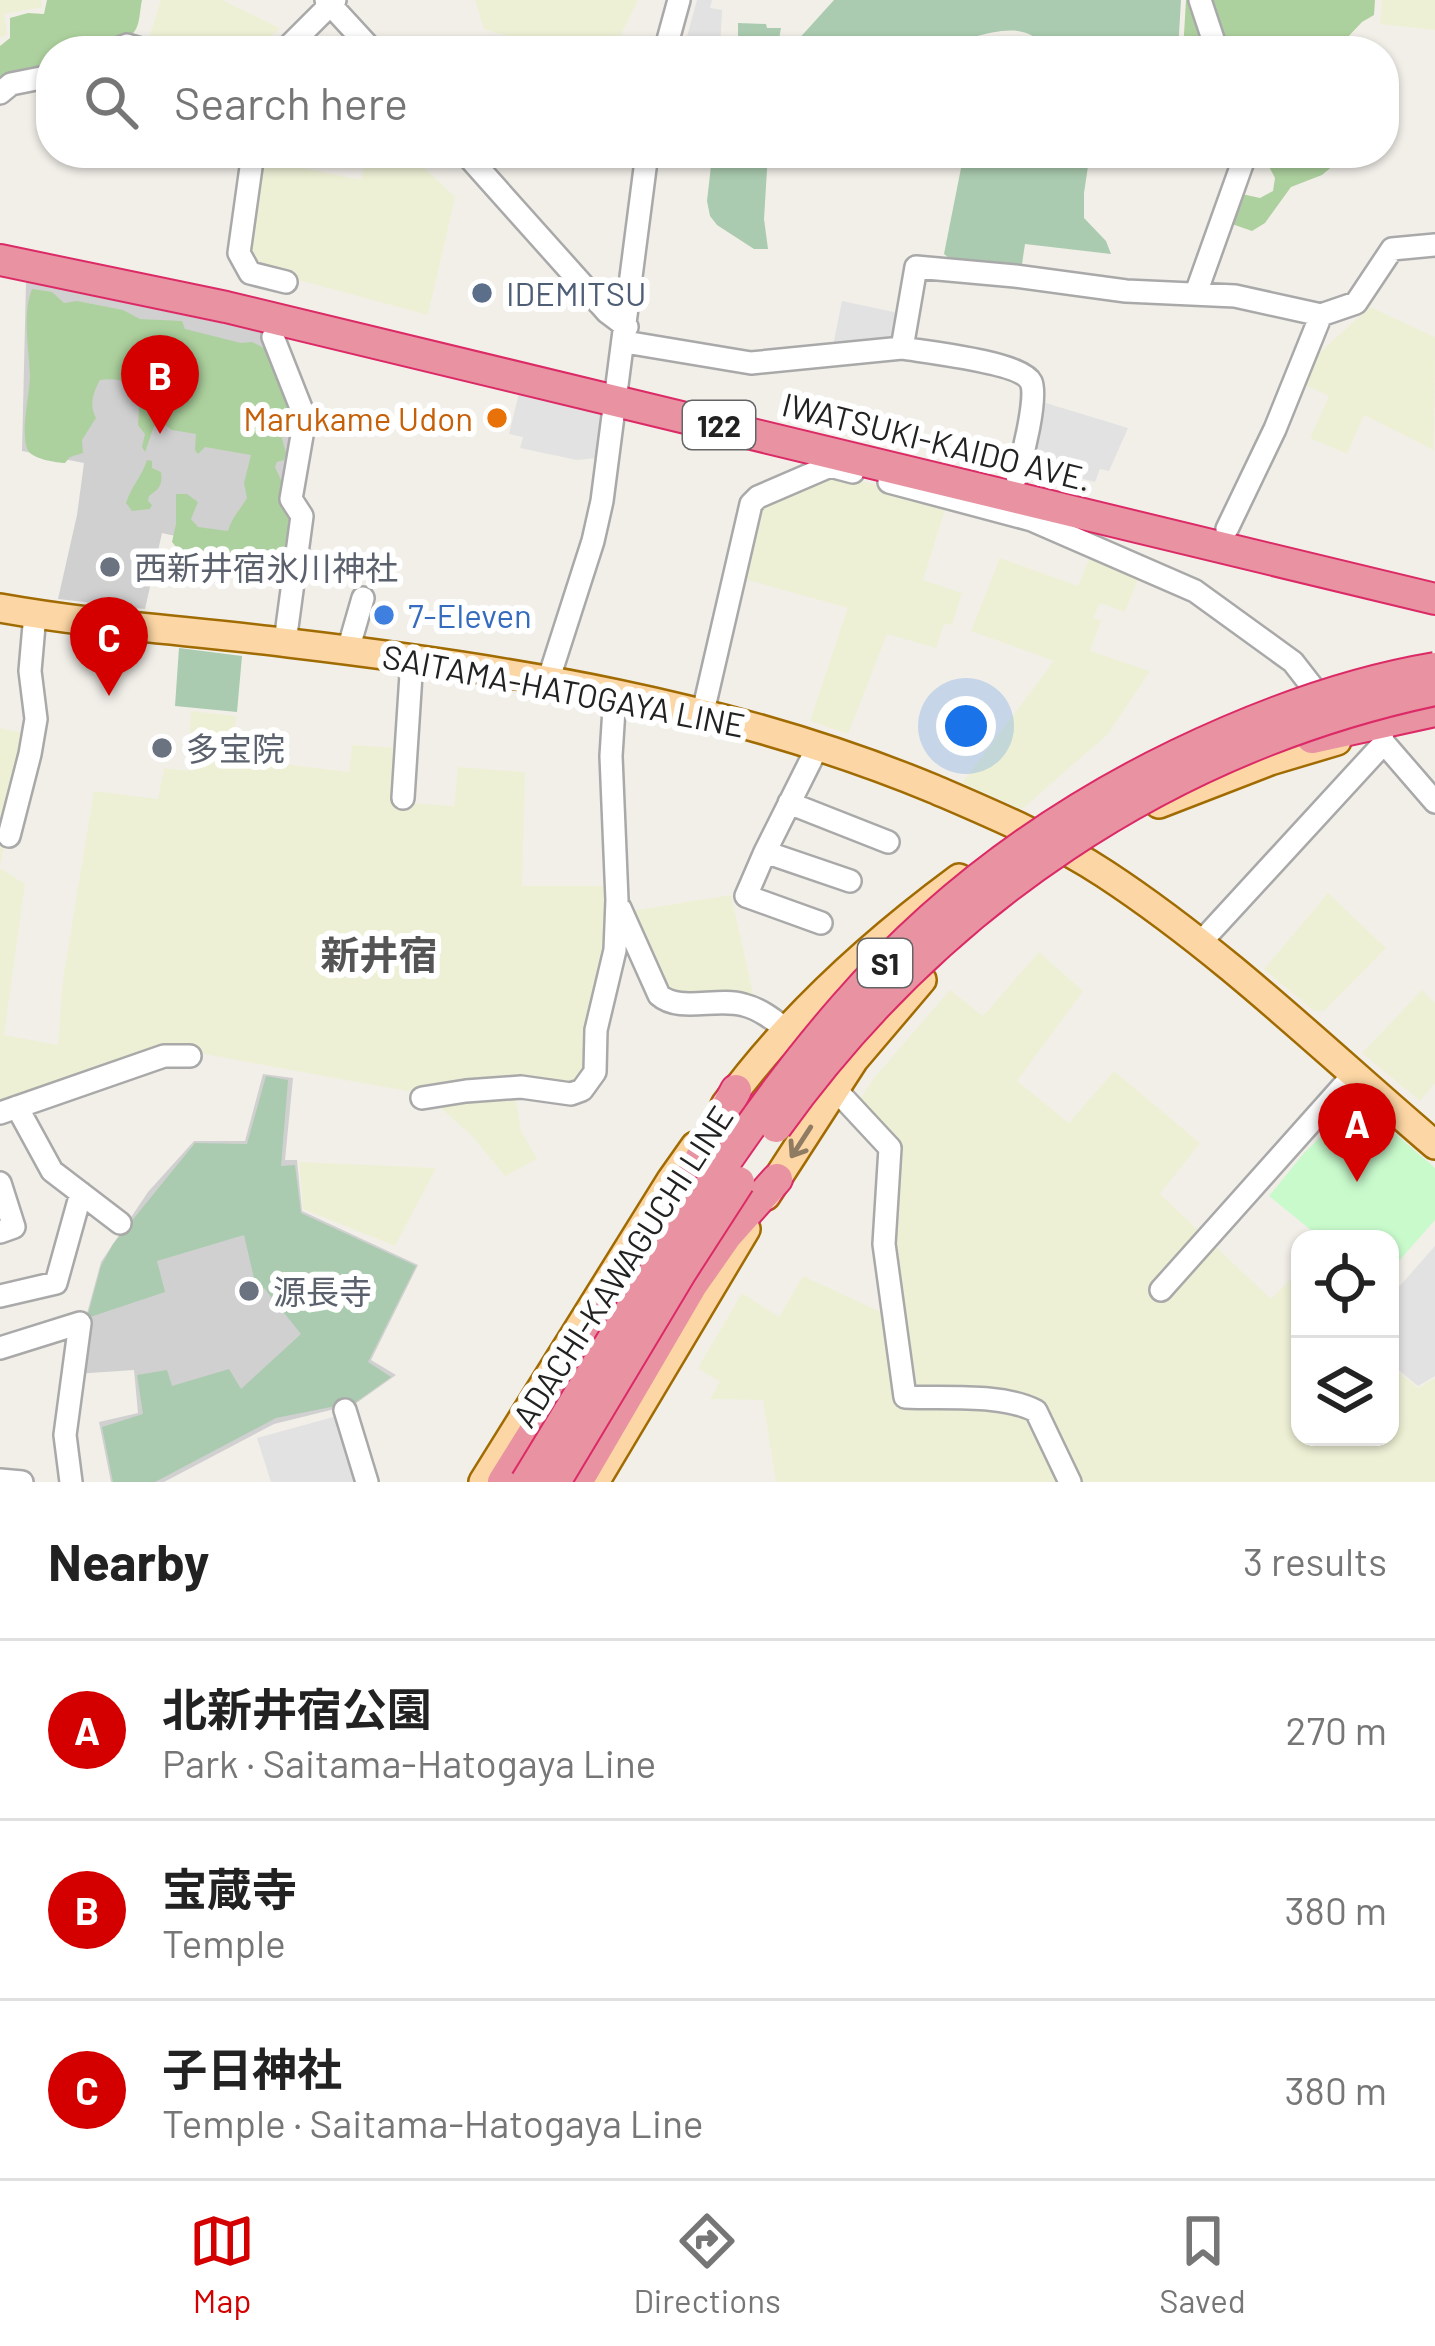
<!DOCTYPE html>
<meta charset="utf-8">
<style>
:root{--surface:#fff;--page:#f6f6f6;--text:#222;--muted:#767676;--line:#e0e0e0;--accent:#d40000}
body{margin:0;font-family:Barlow,"Noto Sans JP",sans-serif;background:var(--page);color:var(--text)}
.controls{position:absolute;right:36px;bottom:36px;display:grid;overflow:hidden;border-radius:24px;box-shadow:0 3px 9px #0004}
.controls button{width:108px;height:108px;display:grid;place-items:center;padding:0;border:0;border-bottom:3px solid var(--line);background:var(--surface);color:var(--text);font:60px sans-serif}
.you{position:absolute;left:966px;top:726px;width:42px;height:42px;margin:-30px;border:9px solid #fff;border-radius:50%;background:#1a73e8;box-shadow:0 0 0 18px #1a73e833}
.badge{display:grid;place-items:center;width:78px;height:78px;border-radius:50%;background:var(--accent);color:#fff;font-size:39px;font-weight:700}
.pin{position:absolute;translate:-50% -99px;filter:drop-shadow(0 3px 6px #0008)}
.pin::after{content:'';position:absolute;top:63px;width:42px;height:36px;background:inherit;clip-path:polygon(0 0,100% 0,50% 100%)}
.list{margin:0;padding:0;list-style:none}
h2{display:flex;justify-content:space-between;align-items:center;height:156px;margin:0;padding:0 48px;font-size:51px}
h2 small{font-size:39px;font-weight:400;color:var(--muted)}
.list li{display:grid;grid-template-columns:78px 1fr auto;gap:36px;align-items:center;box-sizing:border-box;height:180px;padding:0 48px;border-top:3px solid var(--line)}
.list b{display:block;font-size:45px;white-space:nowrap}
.list p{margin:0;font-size:39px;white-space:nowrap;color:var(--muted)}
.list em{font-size:39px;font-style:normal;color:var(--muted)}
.icon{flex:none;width:66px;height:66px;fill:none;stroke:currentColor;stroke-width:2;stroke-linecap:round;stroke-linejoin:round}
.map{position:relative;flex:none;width:1435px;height:1482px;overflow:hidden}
.search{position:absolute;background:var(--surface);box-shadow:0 3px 9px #0004;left:36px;right:36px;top:36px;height:132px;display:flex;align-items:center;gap:30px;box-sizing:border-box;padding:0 42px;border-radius:48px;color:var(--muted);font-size:45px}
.sheet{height:696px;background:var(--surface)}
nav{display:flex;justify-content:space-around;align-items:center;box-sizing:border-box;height:168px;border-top:3px solid var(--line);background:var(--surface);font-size:33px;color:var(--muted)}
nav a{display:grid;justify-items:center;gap:6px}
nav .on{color:var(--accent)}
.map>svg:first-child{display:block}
.religious{fill:#d0d0d0}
.farmland{fill:#eef0d5}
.forest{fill:#add19e}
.cemetery{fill:#aacbaf}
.park{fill:#c8facc}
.parking{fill:#e2e2e2}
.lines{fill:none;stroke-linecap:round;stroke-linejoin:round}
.minor-casing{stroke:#a9a9a9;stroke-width:26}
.major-casing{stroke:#a06b00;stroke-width:32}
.highway-casing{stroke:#dc2a67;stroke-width:34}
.minor{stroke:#fff;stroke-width:21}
.major{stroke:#fcd6a4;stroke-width:27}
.highway{stroke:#e892a2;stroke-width:30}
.highway-bridge-casing{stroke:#dc2a67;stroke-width:34;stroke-linecap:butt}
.highway-bridge{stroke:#e892a2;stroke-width:30}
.oneway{stroke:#8f7c63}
.service-dot{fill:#5c6f8a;stroke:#fff;stroke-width:4.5}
.food-dot{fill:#e8710a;stroke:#fff;stroke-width:4.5}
.worship-dot{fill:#6b7280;stroke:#fff;stroke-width:4.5}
.shop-dot{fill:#3f7fe0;stroke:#fff;stroke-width:4.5}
.labels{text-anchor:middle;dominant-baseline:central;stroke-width:12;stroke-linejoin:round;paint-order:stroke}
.shield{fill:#fff;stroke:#646464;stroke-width:3}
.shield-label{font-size:30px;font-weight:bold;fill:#222}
.service-label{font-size:33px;fill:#4e5e75;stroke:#fff;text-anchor:start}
.food-label{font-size:33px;fill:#c56008;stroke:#fff;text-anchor:end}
.street-label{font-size:33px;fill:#222;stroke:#fff}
.worship-label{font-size:33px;fill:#5b616d;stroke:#fff;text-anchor:start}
.shop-label{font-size:33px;fill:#366cbe;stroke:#fff;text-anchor:start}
.quarter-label{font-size:39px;font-weight:bold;fill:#555;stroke:#fff}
</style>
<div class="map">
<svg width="1435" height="1482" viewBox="0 0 1435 1482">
<rect width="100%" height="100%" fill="#f2efe9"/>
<path class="religious" d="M26 282 268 333 299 417 291 562 162 533 145 609 58 599 77 515 84 463 22 451Z
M263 1074 293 1078 285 1160H297L302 1211 418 1265 371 1360 396 1375 355 1404 274 1424 164 1482H111L99 1422 138 1413 134 1370 75 1374 86 1317 101 1262 148 1192 194 1141H245Z"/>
<path class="farmland" d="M0 0H41L42 7 4 14 7 34 0 38Z
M161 0H222L280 28 262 45 261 51H168L147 44Z
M475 0H638L613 51H555L484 29Z
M1382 0H1435V30L1380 24Z
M368 153H408L455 197 428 315 254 268 246 253 259 159 361 180Z
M1370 307 1435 337 1434 450 1364 415 1347 454 1310 438 1329 396 1305 385 1316 356Z
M833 474 947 503 923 580 962 593 952 625 944 624 936 648 887 634 848 734 810 721 848 608 741 578 759 506Z
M1092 552 1140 574 1125 612 1100 603 1093 618 1101 620 1090 651 1150 671 1107 735 1022 809 962 783 1054 661 971 631 1000 558 1078 586Z
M191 711 236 716 233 758 349 772 352 745 400 748 396 802 454 806 458 767 525 772 522 886H610L611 916 592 1050 581 1085 423 1094 165 1047 0 1107V868L25 884 4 1035 58 1045 63 979 94 791 158 799 164 768 188 771Z
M0 728 28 734 0 866Z
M1328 893 1386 948 1324 1011H1314L1264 969Z
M731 895 754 998 693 997 668 992 631 911Z
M1039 952 1083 991 1017 1081 1069 1123 1114 1071 1200 1143 1160 1194 1271 1299 1296 1274 1300 1277V1437H1390V1365L1418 1388 1435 1378V1482H776L763 1400 710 1399 720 1382 698 1368 742 1293 779 1317 803 1276 894 1318 888 1248 895 1145 856 1105 874 1078 950 990 983 1016Z
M1422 990 1435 1003V1083L1420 1101 1362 1053Z
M514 1091 521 1131 537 1159 505 1176 472 1136 434 1102Z
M299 1162 436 1168 395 1246 303 1209Z"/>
<path class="forest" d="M47 0H142C140 8 140 22 136 29 123 52 73 51 51 51V69L0 84V46L10 38V18L28 13 44 14Z
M1186 0H1375L1374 15 1362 22 1345 40 1348 51H1183Z
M1211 153H1348L1322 175 1291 187 1265 223 1252 231 1229 223 1242 194 1260 198 1273 191 1275 178 1265 159 1252 162 1230 157 1214 167Z
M32 289 52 292 64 303 77 301 123 310 140 319 182 321 185 329 241 343 252 342 266 349 274 359 293 419 294 426 281 435 286 453 284 460 277 462 275 467 285 489 279 502 290 516 288 551 279 562 213 551 190 552 177 548 172 542 176 524V494H187L198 502 191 519 198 527 228 531C232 517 240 510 247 498L244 483 251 455 205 447 198 454 195 450 196 434 172 430 165 425 154 426 145 452 142 447 145 434 138 425 140 395C130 380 117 378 100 380 93 393 89 405 96 418L82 440 83 453 70 457 65 463C57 463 35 459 29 452 19 439 30 392 30 376 29 348 22 315 32 289Z
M147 460 152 461V468L161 472C163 485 159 489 149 496L148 501 152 505 150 509 132 511 126 503C131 487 142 476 147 460Z"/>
<path class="cemetery" d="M834 0H1181L1178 51H1049C1027 22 1003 30 972 37L969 51H794L796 42Z
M738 23 766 24 767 28H781L777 51H732L733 41 738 40Z
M728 153H768L764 219 768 249H754L717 225 710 216 707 201 712 157H727Z
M964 153H1090L1084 193V218L1106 241 1111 254 1025 244 1022 264 949 258 944 254Z
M179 648 242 656 237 712 175 706Z
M266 1076 288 1080 281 1166 295 1165 301 1213 416 1266 368 1362 391 1377 356 1402 276 1418 155 1482H113L102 1427 143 1414 137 1375 167 1370 172 1386 229 1369 241 1389 301 1334 264 1288 257 1291 244 1235 157 1261 165 1292 87 1318 101 1266 113 1244 195 1143 247 1144Z"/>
<path class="park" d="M1357 1101 1435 1168V1220L1390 1271V1239H1322L1269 1196 1305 1152Z"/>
<path class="parking" d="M697 0H712L710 8 722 10 720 51H683Z
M842 301 903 314 896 340 833 346Z
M519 393 600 413 597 458 577 460 520 448 523 437 509 434Z
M1039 401 1128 428 1109 471 1100 469 1095 482 1025 464Z
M1435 1246V1376L1418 1386 1390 1363V1297Z
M337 1416 357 1482H271L257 1438Z"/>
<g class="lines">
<defs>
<path id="minor" d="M326 0 373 51
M1200 0 1217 51
M112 51 127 45 148 51
M284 51 335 0
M665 51 679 0
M0 93 11 84 51 76
M253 153 239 253 250 273 286 282
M465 153 607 312 627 327
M1196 293 1246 153
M273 337 305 418 291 499 302 516 285 642
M625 342 751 363 902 348 916 267 1015 276 1126 291 1235 296 1321 315 1356 303 1392 249 1435 245
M902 348C926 352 1021 362 1031 382 1038 397 1022 459 1017 476
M889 482 1032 520 1037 502
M1032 520 1195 591 1293 662 1314 689
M1227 529 1275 429 1321 315
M348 650 363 598
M548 681 593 541 602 501 647 153
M703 712 751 504 758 497 830 466 853 472
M1380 730 1384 743 1435 802
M818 746 765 852 746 896 821 923
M403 798 412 659
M789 803 888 842
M9 836 30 754 36 719 30 671 35 614
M765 852 850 881
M620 908 659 995C679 1013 717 997 744 1005 760 1009 774 1020 787 1030
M1201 942 1384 743
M836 1090 890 1148 884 1244 905 1397C944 1399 1002 1393 1036 1411L1070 1482
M422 1098 466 1091 521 1087 571 1094 582 1090 595 1072 596 1030 615 950 617 900 611 756 615 693
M17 1107 52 1171 120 1223
M0 1113 164 1056H190
M0 1183 14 1227 0 1232
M1161 1290 1353 1075
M0 1296 56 1283 81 1193
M0 1348 80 1323 65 1435 71 1482
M345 1410 367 1482
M0 1480 22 1482"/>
<path id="major" d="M0 608C95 625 193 631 289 643 509 669 729 704 934 789 992 814 1052 839 1105 874 1224 952 1327 1053 1435 1145
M1159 804 1270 761 1337 741
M725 1105C790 1016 871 943 959 878
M766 1196 854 1060 922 980
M483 1482 671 1180 695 1146
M595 1482 746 1229"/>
<path id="highway" d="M0 260 226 307 1435 599
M1312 738 1435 711
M503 1482 681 1196 736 1090
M577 1482 692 1285 727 1235 777 1179"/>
</defs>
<use href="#minor" class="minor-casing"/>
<use href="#major" class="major-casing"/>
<use href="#highway" class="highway-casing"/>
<use href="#minor" class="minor"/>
<use href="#major" class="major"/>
<use href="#highway" class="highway"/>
<defs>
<path id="highway-bridge" d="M776 1127C936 904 1166 747 1435 690
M526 1482C624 1323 722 1146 845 1006 937 900 1051 816 1177 755 1258 716 1346 683 1435 668
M555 1482 681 1272 739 1182"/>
</defs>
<use href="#highway-bridge" class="highway-bridge-casing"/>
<use href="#highway-bridge" class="highway-bridge"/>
</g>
<defs><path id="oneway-shaft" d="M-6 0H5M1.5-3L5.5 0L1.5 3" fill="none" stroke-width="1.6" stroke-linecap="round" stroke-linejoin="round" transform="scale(3)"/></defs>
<use class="oneway" href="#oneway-shaft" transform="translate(801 1142) rotate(123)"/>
<circle class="service-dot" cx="482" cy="293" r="12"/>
<circle class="food-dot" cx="497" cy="418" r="12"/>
<g class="worship-dot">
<circle cx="110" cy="567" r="12"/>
<circle cx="162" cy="748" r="12"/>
<circle cx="249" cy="1291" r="12"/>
</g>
<circle class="shop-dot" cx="384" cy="615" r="12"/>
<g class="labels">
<g class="shield">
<rect x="683" y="401" width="72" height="48" rx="9"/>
<rect x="858" y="939" width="54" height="48" rx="9"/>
</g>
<g class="shield-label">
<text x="719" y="425">122</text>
<text x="885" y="963">S1</text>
</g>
<g class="service-label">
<text x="506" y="293">IDEMITSU</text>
</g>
<g class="food-label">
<text x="473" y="418">Marukame Udon</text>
</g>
<g class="street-label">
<text transform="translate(937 441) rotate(14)">IWATSUKI-KAIDO AVE.</text>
<text transform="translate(564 690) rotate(11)">SAITAMA-HATOGAYA LINE</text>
<text transform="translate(622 1266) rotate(-57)">ADACHI-KAWAGUCHI LINE</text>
</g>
<g class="worship-label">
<text x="134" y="567">西新井宿氷川神社</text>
<text x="186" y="748">多宝院</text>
<text x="273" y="1291">源長寺</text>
</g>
<g class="shop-label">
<text x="408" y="615">7-Eleven</text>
</g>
<g class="quarter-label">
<text x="379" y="953">新井宿</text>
</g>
</g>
</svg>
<div class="controls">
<button><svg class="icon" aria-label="locate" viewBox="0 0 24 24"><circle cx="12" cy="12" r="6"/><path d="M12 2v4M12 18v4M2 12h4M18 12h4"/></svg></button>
<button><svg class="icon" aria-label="layers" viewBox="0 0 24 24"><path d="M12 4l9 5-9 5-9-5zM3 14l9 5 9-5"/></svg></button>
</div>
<div class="you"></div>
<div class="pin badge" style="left:1357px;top:1182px">A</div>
<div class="pin badge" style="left:160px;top:434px">B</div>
<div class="pin badge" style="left:109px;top:696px">C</div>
<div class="search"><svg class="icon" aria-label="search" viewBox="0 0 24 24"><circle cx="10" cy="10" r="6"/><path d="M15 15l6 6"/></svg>Search here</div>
</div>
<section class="sheet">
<h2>Nearby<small>3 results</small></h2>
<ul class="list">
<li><span class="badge">A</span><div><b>北新井宿公園</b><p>Park · Saitama-Hatogaya Line</p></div><em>270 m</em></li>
<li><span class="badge">B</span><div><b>宝蔵寺</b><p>Temple</p></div><em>380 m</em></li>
<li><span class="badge">C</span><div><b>子日神社</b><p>Temple · Saitama-Hatogaya Line</p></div><em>380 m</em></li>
</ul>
</section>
<nav>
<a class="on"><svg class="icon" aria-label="map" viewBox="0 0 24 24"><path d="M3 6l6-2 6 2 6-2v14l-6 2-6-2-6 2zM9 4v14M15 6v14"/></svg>Map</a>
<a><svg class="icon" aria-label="directions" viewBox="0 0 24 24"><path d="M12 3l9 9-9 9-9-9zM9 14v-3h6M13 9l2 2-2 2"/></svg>Directions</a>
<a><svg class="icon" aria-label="saved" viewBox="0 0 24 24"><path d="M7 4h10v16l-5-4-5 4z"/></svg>Saved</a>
</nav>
